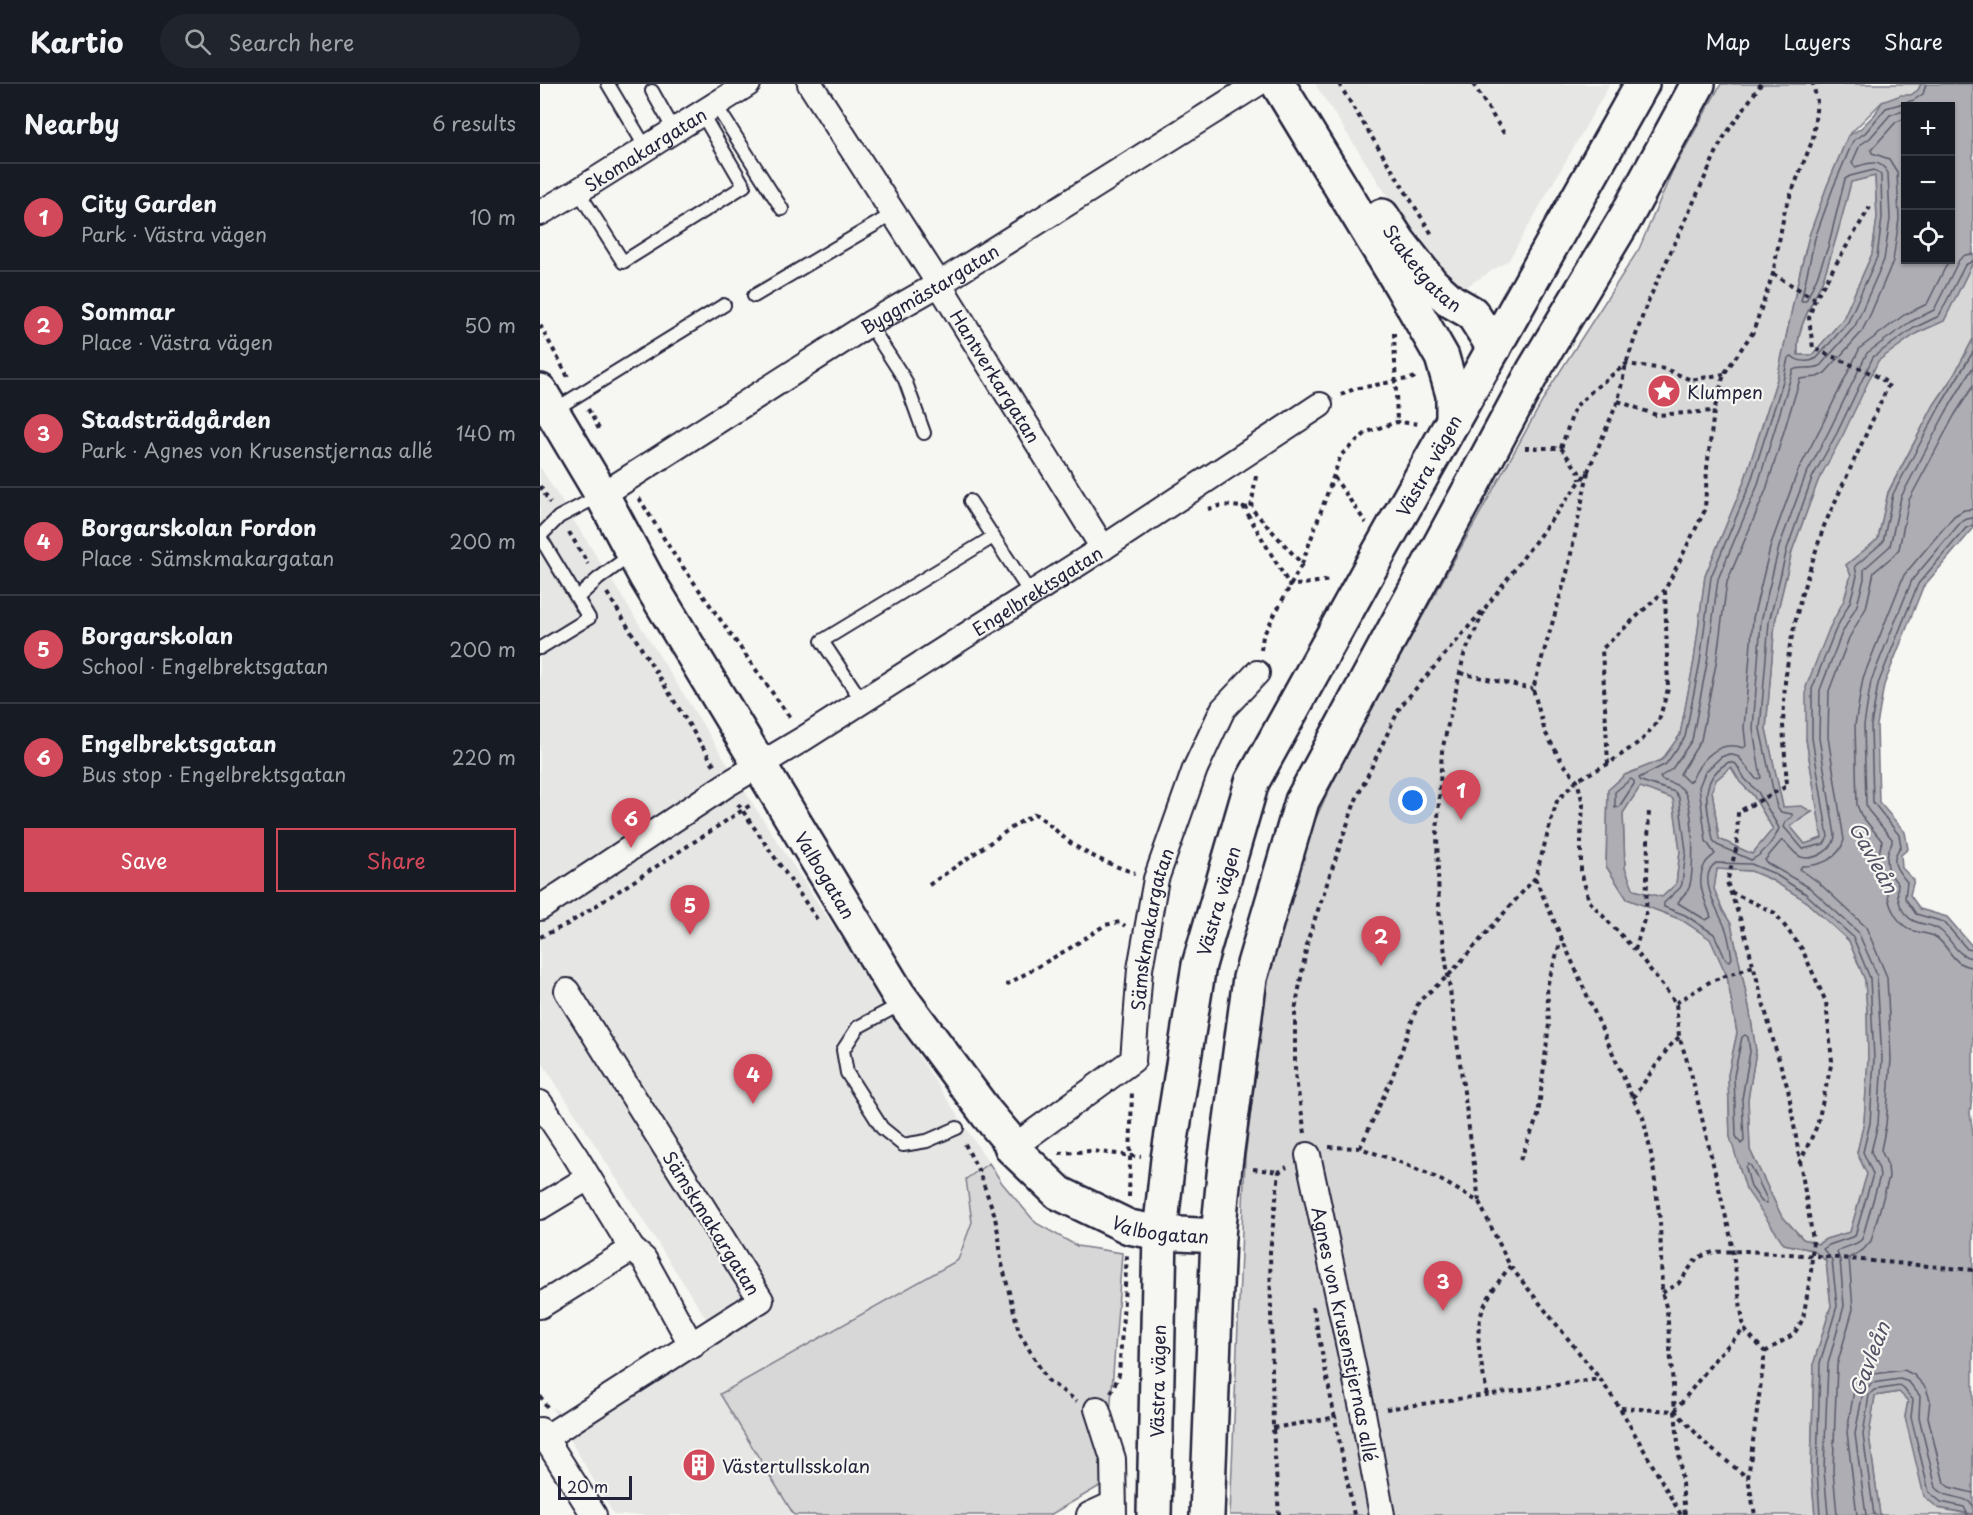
<!DOCTYPE html>
<meta charset="utf-8">
<style>
:root{--surface:#171b24;--page:#20242c;--text:#f1f3f6;--muted:#9ea1a6;--line:#363941;--accent:#d1495b}
body{margin:0;font-family:"Playpen Sans",sans-serif;background:var(--page);color:var(--text)}
.controls{position:absolute;right:18px;top:18px;display:grid;overflow:hidden;border-radius:0px;box-shadow:0 2px 4px #0004}
.controls button{width:54px;height:54px;display:grid;place-items:center;padding:0;border:0;border-bottom:2px solid var(--line);background:var(--surface);color:var(--text);font:30px sans-serif}
.scale{position:absolute;left:18px;bottom:15px;width:74px;box-sizing:border-box;padding-left:6px;border:3px solid #22223b;border-top:0;font-size:16px;line-height:21px;white-space:nowrap;color:#22223b;-webkit-text-stroke:4px #f6f6f2;paint-order:stroke}
.you{position:absolute;left:873px;top:717px;width:21px;height:21px;margin:-15px;border:4px solid #fff;border-radius:50%;background:#1a73e8;box-shadow:0 0 0 9px #1a73e833}
.badge{display:grid;place-items:center;width:39px;height:39px;border-radius:50%;background:var(--accent);color:#fff;font-size:20px;font-weight:700}
.pin{position:absolute;translate:-50% -50px;filter:drop-shadow(0 2px 3px #0008)}
.pin::after{content:'';position:absolute;top:32px;width:21px;height:18px;background:inherit;clip-path:polygon(0 0,100% 0,50% 100%)}
.list{margin:0;padding:0;list-style:none}
h2{display:flex;justify-content:space-between;align-items:center;height:78px;margin:0;padding:0 24px;font-size:26px}
h2 small{font-size:20px;font-weight:400;color:var(--muted)}
.list li{display:grid;grid-template-columns:39px 1fr auto;gap:18px;align-items:center;box-sizing:border-box;height:108px;padding:0 24px;border-top:2px solid var(--line)}
.list b{display:block;font-size:22px;white-space:nowrap}
.list p{margin:0;font-size:20px;white-space:nowrap;color:var(--muted)}
.list em{font-size:20px;font-style:normal;color:var(--muted)}
.actions{display:flex;gap:12px;padding:18px 24px}
.actions a{flex:1;padding:14px 0;border:2px solid var(--accent);border-radius:0px;text-align:center;font-size:21px;color:var(--accent)}
.actions .main{background:var(--accent);color:#fff}
.icon{flex:none;width:33px;height:33px;fill:none;stroke:currentColor;stroke-width:2;stroke-linecap:round;stroke-linejoin:round}
.map{position:relative;flex:none;width:1433px;height:1431px;overflow:hidden}
header{display:flex;align-items:center;gap:36px;box-sizing:border-box;height:84px;padding:0 30px;background:var(--surface);border-bottom:2px solid var(--line)}
header strong{font-size:28px}
nav{display:flex;gap:33px;margin-inline-start:auto;font-size:21px}
.search{width:420px;height:54px;background:var(--page);display:flex;align-items:center;gap:15px;box-sizing:border-box;padding:0 21px;border-radius:33px;color:var(--muted);font-size:22px}
main{display:flex}
aside{flex:1;background:var(--surface)}
.map>svg:first-child{display:block}
.built{fill:#e6e6e4}
.green{fill:#d7d7d7;stroke:#7c7c89;stroke-width:1.5}
.water{fill:#adadb3;stroke:#757583;stroke-width:1.5;fill-rule:evenodd}
.lines{fill:none;stroke-linecap:round;stroke-linejoin:round}
.shore{stroke:#5a5a6b;stroke-width:1.5}
.lane-casing{stroke:#22223b;stroke-width:16}
.street-casing{stroke:#22223b;stroke-width:28}
.secondary-casing{stroke:#22223b;stroke-width:38}
.path{stroke:#22223b;stroke-width:4;stroke-dasharray:4.5 4.5;stroke-linecap:butt}
.lane{stroke:#f6f6f2;stroke-width:12}
.street{stroke:#f6f6f2;stroke-width:24}
.secondary{stroke:#f6f6f2;stroke-width:33}
.labels{text-anchor:middle;dominant-baseline:central;stroke-width:4.5;stroke-linejoin:round;paint-order:stroke}
.street-label{font-size:18px;fill:#22223b;stroke:#f6f6f2}
.poi-label{font-size:18px;fill:#22223b;stroke:#f6f6f2;text-anchor:start}
.water-label{font-size:20px;font-style:italic;fill:#535365;stroke:#f6f6f2}
</style>
<header>
<strong>Kartio</strong>
<div class="search"><svg class="icon" aria-label="search" viewBox="0 0 24 24"><circle cx="10" cy="10" r="6"/><path d="M15 15l6 6"/></svg>Search here</div>
<nav><a>Map</a><a>Layers</a><a>Share</a></nav>
</header>
<main>
<aside>
<h2>Nearby<small>6 results</small></h2>
<ul class="list">
<li><span class="badge">1</span><div><b>City Garden</b><p>Park · Västra vägen</p></div><em>10 m</em></li>
<li><span class="badge">2</span><div><b>Sommar</b><p>Place · Västra vägen</p></div><em>50 m</em></li>
<li><span class="badge">3</span><div><b>Stadsträdgården</b><p>Park · Agnes von Krusenstjernas allé</p></div><em>140 m</em></li>
<li><span class="badge">4</span><div><b>Borgarskolan Fordon</b><p>Place · Sämskmakargatan</p></div><em>200 m</em></li>
<li><span class="badge">5</span><div><b>Borgarskolan</b><p>School · Engelbrektsgatan</p></div><em>200 m</em></li>
<li><span class="badge">6</span><div><b>Engelbrektsgatan</b><p>Bus stop · Engelbrektsgatan</p></div><em>220 m</em></li>
</ul>
<div class="actions"><a class="main">Save</a><a>Share</a></div>
</aside>
<div class="map">
<svg width="1433" height="1431" viewBox="0 0 1433 1431">
<rect width="100%" height="100%" fill="#f6f6f2"/>
<filter id="ink" filterUnits="userSpaceOnUse"><feTurbulence type="fractalNoise" baseFrequency=".0167" numOctaves="2"/><feDisplacementMap in="SourceGraphic" scale="12" xChannelSelector="R" yChannelSelector="G"/><feConvolveMatrix kernelMatrix="1 2 1 2 8 2 1 2 1" color-interpolation-filters="sRGB"/></filter>
<g filter="url(#ink)">
<path class="built" d="M775 0H1070L969 176 921 206 883 167Z
M0 383 218 728 449 1079 426 1095 432 1138 418 1176 180 1310 254 1431H74L11 1323 18 1327 26 1326 167 1236 0 975Z"/>
<path class="green" d="M1181 0H1381L1378 6 1371 11 1361 12 1342 18 1308 52 1287 102 1269 152 1260 188 1237 295 1204 398 1165 492 1154 577 1140 651 1122 676 1085 691 1068 706 1066 782 1087 815 1142 836 1171 855 1187 892 1197 949 1188 991 1190 1053 1244 1160 1273 1166 1286 1177 1291 1222 1274 1278 1271 1387 1275 1431H690L705 1074 729 885 760 767 811 661 1012 300 1099 165 1132 88Z
M1335 92 1337 134 1332 170 1303 235 1272 271H1258C1256 241 1274 219 1284 192 1295 161 1303 129 1311 98Z
M1433 178V255L1414 291 1394 321 1348 408 1338 455 1306 481 1311 491 1304 517 1289 545 1266 655 1282 754 1265 760 1250 742 1272 728 1243 723 1226 645 1235 538 1252 467 1278 397 1302 351 1338 276 1377 249 1404 237Z
M1191 683 1200 698 1213 711 1233 745 1212 770 1179 755 1172 706 1176 696Z
M1100 702 1133 714 1140 767 1136 800 1122 813 1093 806 1085 784 1083 729Z
M1177 785 1211 787 1230 795 1263 815 1309 857 1325 896 1327 926 1328 975 1324 1038 1317 1069 1327 1090 1310 1148 1286 1155 1278 1160 1263 1155 1241 1131 1210 1066 1208 1015 1216 967 1209 923 1191 840 1183 827 1174 805Z
M449 1079 462 1099 496 1139 537 1162 582 1169 565 1399 510 1431H254L180 1310 418 1176 432 1138 426 1095Z
M1360 1308 1368 1317 1365 1333 1398 1424 1433 1431H1340L1329 1351 1335 1312Z"/>
<path class="water" d="M1381 0H1433V178L1404 237 1377 249 1338 277 1303 351 1278 397 1252 467 1235 538 1226 645 1243 723 1262 722 1272 728 1250 742 1265 760 1282 754 1266 655V603L1289 545 1304 516 1311 491 1306 481 1338 455 1348 409 1394 321 1414 291 1433 255V445L1383 503 1344 601 1337 641 1339 718 1365 748 1368 765 1361 771 1362 784 1374 796 1370 811 1380 825 1407 833 1433 863V1005L1430 1029 1433 1049V1430L1398 1424 1384 1412 1365 1333 1368 1317 1359 1308 1335 1312 1329 1351 1340 1431H1275L1271 1387 1274 1278 1291 1222 1286 1177 1273 1166 1244 1160 1206 1105 1190 1053 1188 991 1197 949 1187 892 1170 855 1142 836 1087 815 1066 782 1068 706 1085 691 1122 676 1140 651 1154 577 1165 492 1204 398 1237 295 1260 188 1269 152 1287 102 1308 52 1320 45 1335 30 1342 18 1361 11H1371L1378 6ZM1366 22H1410V176H1366ZM1335 92 1337 134 1332 170 1303 235 1272 271H1258C1255 243 1274 218 1284 192 1295 161 1303 130 1311 98ZM1191 683 1200 698 1213 711 1233 745 1212 770 1179 755 1172 706 1176 696ZM1100 703 1133 715 1140 767 1136 800 1122 813 1094 806 1085 784 1083 729ZM1177 785 1211 787 1230 795 1263 815 1309 857 1325 896 1327 926 1328 975 1324 1038 1317 1069 1327 1090 1310 1148 1286 1155 1278 1160 1263 1155 1241 1131 1210 1066 1208 1015 1216 967 1209 923 1191 840 1183 827 1174 805Z"/>
<g class="lines">
<path class="shore" d="M1366 25 1350 31 1330 54 1320 61 1312 79 1315 83C1328 79 1340 74 1348 89L1350 135 1344 176 1315 242 1280 282C1271 286 1260 282 1253 286L1217 403 1178 495 1167 579 1152 656 1132 685 1120 693 1122 696C1128 698 1138 700 1143 706 1154 718 1155 788 1149 804 1146 810 1140 814 1138 819L1166 836 1171 833C1165 816 1155 798 1165 780 1167 776 1172 773 1175 770L1166 757 1159 703 1165 688 1181 673 1189 670 1199 673 1216 695 1221 694 1213 645 1221 537 1239 463 1265 393 1290 345 1327 269 1370 238 1394 226 1419 176 1425 171 1433 170
M1366 34 1356 38 1331 66 1332 69 1349 75 1357 88 1359 135 1353 177 1331 229 1321 249 1285 289 1277 293 1260 295 1226 406 1187 498 1176 580 1161 656 1140 690 1148 698 1152 696C1160 676 1179 655 1203 664L1206 662 1204 644 1213 534 1231 460 1257 389 1282 341 1320 264 1364 231 1387 220 1409 176
M1433 177 1425 181 1399 232 1374 244 1333 273 1297 349 1272 394 1247 465 1229 538 1220 645 1237 724 1241 728 1252 730V733L1246 737 1244 743 1263 765 1284 760 1288 753 1272 654V605L1295 547 1310 518 1317 492 1315 482 1343 458 1353 410 1399 324 1433 268
M1433 425 1424 426 1414 432 1364 491 1323 594 1315 641 1317 721 1321 731 1342 757C1337 773 1337 789 1348 803 1346 818 1356 839 1371 846 1378 849 1387 849 1394 852 1410 861 1411 882 1433 883
M1433 434 1427 435 1421 438 1372 496 1331 597 1324 641 1326 720 1328 726 1352 755C1353 762 1349 762 1348 769 1345 782 1350 791 1358 800 1356 813 1360 830 1374 837 1382 841 1394 840 1401 847 1412 856 1417 873 1433 874
M1433 441 1426 444 1378 500 1338 600 1331 641 1333 718 1359 751 1361 762C1349 777 1356 785 1367 798L1365 814 1376 830 1404 838 1427 865 1433 866
M1189 678 1196 680 1205 695 1218 708 1239 744C1236 755 1221 772 1211 776L1177 761 1173 756C1168 725 1156 696 1189 678Z
M1091 695 1094 697V700L1079 723 1075 724V708Z
M1205 951 1208 953 1210 968 1202 1015 1204 1057 1201 1060 1196 1052 1194 992 1202 953Z
M1208 1080 1211 1082 1227 1115 1226 1119 1222 1118 1211 1103 1206 1084Z
M1280 1431 1277 1387 1280 1279 1297 1222 1292 1176 1283 1165 1289 1161 1315 1152 1333 1090 1323 1068 1330 1039 1334 975 1330 894 1313 853 1266 810 1233 789 1211 780 1176 779C1156 792 1178 826 1184 841 1189 851 1190 864 1192 874L1190 877 1186 876 1174 850 1145 831 1124 823V819L1140 804 1142 800 1146 767 1139 714 1135 708 1101 697 1099 694 1126 680 1145 653 1160 578 1171 493 1210 400 1243 297 1248 274 1252 272C1258 278 1269 279 1277 274L1308 238 1337 173 1342 134 1341 91 1334 86 1310 92 1305 95 1288 163 1277 193 1266 217H1261L1275 154 1293 104 1313 57 1325 49 1346 24 1374 16 1383 10 1386 0
M1288 1431 1284 1386 1288 1280 1304 1222 1300 1176 1297 1168C1304 1161 1315 1163 1322 1155L1340 1092 1339 1085 1331 1068 1338 1040 1342 975 1337 891 1318 848 1270 804 1227 779 1225 776 1242 756C1249 760 1253 770 1261 773 1275 777 1295 765 1295 751L1279 654 1280 606 1301 551 1317 521 1324 495V485L1350 462 1361 413 1406 328 1433 283
M1297 1431 1293 1386 1297 1281 1313 1225 1309 1174 1323 1166 1331 1157 1349 1093 1348 1082 1341 1066 1346 1041 1351 975 1347 893 1326 843 1278 798 1260 785 1262 782C1280 782 1299 775 1304 756L1288 653 1289 607 1309 554 1326 524 1334 488 1353 472 1359 465 1369 416 1414 332 1433 302
M1317 1431 1307 1348 1314 1306 1318 1298 1327 1291 1364 1286 1374 1291 1386 1304 1390 1316 1388 1333 1404 1399 1409 1403 1433 1409
M1326 1431 1315 1350 1323 1308 1332 1299 1360 1295 1369 1298 1380 1312 1379 1333 1396 1404C1410 1417 1422 1410 1433 1421
M1334 1431 1323 1351 1329 1311 1334 1306 1360 1302 1364 1305 1373 1316 1371 1333 1389 1408 1401 1418 1424 1423 1428 1431"/>
<defs>
<path id="lane" d="M68 0 106 64
M112 7 134 46
M175 20 242 125
M38 107 83 178 204 102 162 30
M214 212 353 130
M329 240 365 296 384 349
M14 326 184 221
M430 417 490 509
M0 452 19 433 61 411
M0 453 49 534 0 564
M37 514 58 495 92 470
M322 617 282 557 453 453
M363 919 318 943 303 966 307 989 342 1044 363 1061 387 1057 417 1044"/>
<g id="street">
<path id="s1" d="M270 0 399 200 563 464"/>
<path id="s2" d="M0 129 38 107 208 0"/>
<path id="s3" d="M62 411 329 240 399 200 717 0"/>
<path id="s4" d="M0 824 186 701 263 655 563 464 780 321"/>
<path d="M0 1019 36 1073 92 1165 104 1175 152 1262"/>
<path id="s5" d="M472 1064 593 976 600 885 616 795 655 685 683 625 717 589"/>
<path id="s6" d="M768 1071 823 1329 842 1431"/>
<path d="M0 1123 48 1094"/>
<path d="M0 1222 92 1165"/>
<path d="M557 1325 573 1375 574 1431"/>
<path d="M0 1346 54 1431"/>
<path d="M5 1354 221 1216 27 907"/>
<path d="M549 1431 573 1420"/>
</g>
<g id="secondary">
<path d="M738 0 862 203 902 273 913 311V337"/>
<path id="s7" d="M842 132 859 158 892 200 911 217 932 229 954 264"/>
<path id="s8" d="M0 307 62 411 106 493 358 910 447 1030 469 1056 472 1064 519 1109 589 1143 620 1149 678 1152"/>
<path id="s9" d="M614 1431 620 1149 628 1075 659 881 712 698 828 488 1102 0"/>
<path d="M667 1431 678 1152 685 1081 710 894 762 717 994 286 1086 133 1158 0"/>
</g>
</defs>
<use href="#lane" class="lane-casing"/>
<use href="#street" class="street-casing"/>
<use href="#secondary" class="secondary-casing"/>
<path class="path" d="M799 0 893 152
M933 0 965 51
M1233 190 1275 215
M0 241 28 293
M854 249 857 338
M801 311 814 305 873 294 878 291
M1078 317 1116 331 1174 327
M48 325 59 345
M985 364H1021L1035 323 1053 306 1086 280 1125 285 1151 296 1184 290
M1021 364 1039 388 1040 396
M1048 388 1027 489 993 605 1005 648 1022 678 1037 696 1043 720 1041 753V787L1049 817 1095 866 1136 919 1139 952 1151 989 1190 1150 1204 1245 1225 1268 1208 1394 1215 1431
M716 392 711 424 762 480 801 371 827 348 857 338 880 340
M794 393 826 439
M0 402 10 419
M99 414 133 469 251 635
M703 422 750 502 791 496
M668 425 683 421 711 424
M29 448 48 480
M67 509 174 681
M721 566 723 552 762 480
M920 589 993 605
M1068 680 1062 565 1125 506
M198 720 279 838
M995 794 1093 1015 1103 1033 1112 1074 1120 1137 1122 1209 1127 1226 1135 1327 1169 1363 1208 1394
M389 801 477 740 495 730C510 739 521 753 535 762 554 774 574 782 595 789
M1191 808 1235 829 1262 865 1286 918 1292 977 1277 1042 1259 1080
M0 853 28 840 212 720
M1095 866 1106 829 1109 724
M466 901 530 864 565 841 580 838 585 842
M1136 919 1171 897 1214 882
M1093 1014 1129 963 1139 953
M765 1049 755 990V927L768 855 815 718 860 623 949 519 1048 387 1078 317 1086 280 1106 222 1182 56 1221 0
M425 1060 439 1088 454 1129 459 1153 461 1176 479 1248 507 1296 537 1317
M789 1063 820 1064 860 1078 897 1094 939 1118 970 1182 1060 1295 1080 1324 1141 1431
M820 1064 852 994 879 917 909 891 995 794 1017 717 1037 696 1068 680 1102 656 1119 636 1128 605 1125 506 1165 426 1167 384 1174 327 1184 290 1213 248 1233 190 1245 125 1273 55 1277 17 1273 0
M519 1069 552 1067 601 1073
M980 1076 998 1032 1009 940 1007 902 1022 853
M713 1085 739 1088
M589 1113 592 1006
M939 1117 899 826 897 750 902 667 924 571 946 523
M1122 1209 1138 1200 1157 1174 1173 1168 1206 1167 1277 1172 1433 1186
M773 1223 814 1431
M1225 1268 1254 1250 1263 1235 1271 1188 1273 1156 1248 1005 1235 963 1203 843 1187 798 1197 762 1198 728 1247 702 1243 641 1245 598 1250 561 1261 512 1284 442 1349 300 1335 291 1273 264 1269 234 1275 215 1330 123
M571 1309 579 1291 587 1171
M947 1311C943 1285 934 1257 941 1231 946 1213 960 1196 970 1182
M0 1312 7 1323
M1081 1324 1135 1327 1176 1274 1204 1245
M846 1325 1060 1295
M1135 1327 1145 1431
M733 1344 797 1333
M739 1431 733 1344 730 1168 739 1088 747 1083"/>
<use href="#lane" class="lane"/>
<use href="#street" class="street"/>
<use href="#secondary" class="secondary"/>
</g>
</g>
<defs>
<symbol id="sight-disc" viewBox="-11 -11 22 22"><circle r="9.5" fill="#d1495b" stroke="#f6f6f2"/><path d="M0-6L1.8-2.2L6-1.7L2.9 1.2L3.7 5.4L0 3.3L-3.7 5.4L-2.9 1.2L-6-1.7L-1.8-2.2Z" fill="#fff"/></symbol>
<symbol id="building-disc" viewBox="-11 -11 22 22"><circle r="9.5" fill="#d1495b" stroke="#f6f6f2"/><path d="M-4-6H4V6H1V3H-1V6H-4ZM-2.5-4.3h1.7v1.8h-1.7ZM.8-4.3h1.7v1.8H.8ZM-2.5-1h1.7V.8h-1.7ZM.8-1h1.7V.8H.8Z" fill="#fff"/></symbol>
</defs>
<g fill-rule="evenodd">
<use href="#sight-disc" x="1105" y="288" width="38" height="38"/>
<use href="#building-disc" x="140" y="1362" width="38" height="38"/>
</g>
<g class="labels">
<g class="street-label">
<text stroke="none"><textPath href="#s2" startOffset="123">Skomakargatan</textPath></text>
<text stroke="none"><textPath href="#s7" startOffset="66">Staketgatan</textPath></text>
<text stroke="none"><textPath href="#s3" startOffset="387">Byggmästargatan</textPath></text>
<text stroke="none"><textPath href="#s1" startOffset="346">Hantverkargatan</textPath></text>
<text stroke="none"><textPath href="#s9" startOffset="1106">Västra vägen</textPath></text>
<text stroke="none"><textPath href="#s4" startOffset="590">Engelbrektsgatan</textPath></text>
<text stroke="none"><textPath href="#s8" startOffset="562">Valbogatan</textPath></text>
<text stroke="none"><textPath href="#s9" startOffset="620">Västra vägen</textPath></text>
<text stroke="none"><textPath href="#s5" startOffset="282">Sämskmakargatan</textPath></text>
<text transform="translate(172 1139) rotate(58)">Sämskmakargatan</text>
<text stroke="none"><textPath href="#s8" startOffset="1068">Valbogatan</textPath></text>
<text stroke="none"><textPath href="#s6" startOffset="183">Agnes von Krusenstjernas allé</textPath></text>
<text stroke="none"><textPath href="#s9" startOffset="134">Västra vägen</textPath></text>
</g>
<g class="poi-label">
<text x="1147" y="307">Klumpen</text>
<text x="182" y="1381">Västertullsskolan</text>
</g>
<g class="water-label">
<text transform="translate(1334 773) rotate(61)">Gavleån</text>
<text transform="translate(1329 1275) rotate(-69)">Gavleån</text>
</g>
</g>
</svg>
<div class="controls">
<button>+</button>
<button>−</button>
<button><svg class="icon" aria-label="locate" viewBox="0 0 24 24"><circle cx="12" cy="12" r="6"/><path d="M12 2v4M12 18v4M2 12h4M18 12h4"/></svg></button>
</div>
<div class="scale">20 m</div>
<div class="you"></div>
<div class="pin badge" style="left:921px;top:736px">1</div>
<div class="pin badge" style="left:841px;top:882px">2</div>
<div class="pin badge" style="left:903px;top:1227px">3</div>
<div class="pin badge" style="left:213px;top:1020px">4</div>
<div class="pin badge" style="left:150px;top:851px">5</div>
<div class="pin badge" style="left:91px;top:764px">6</div>
</div>
</main>
